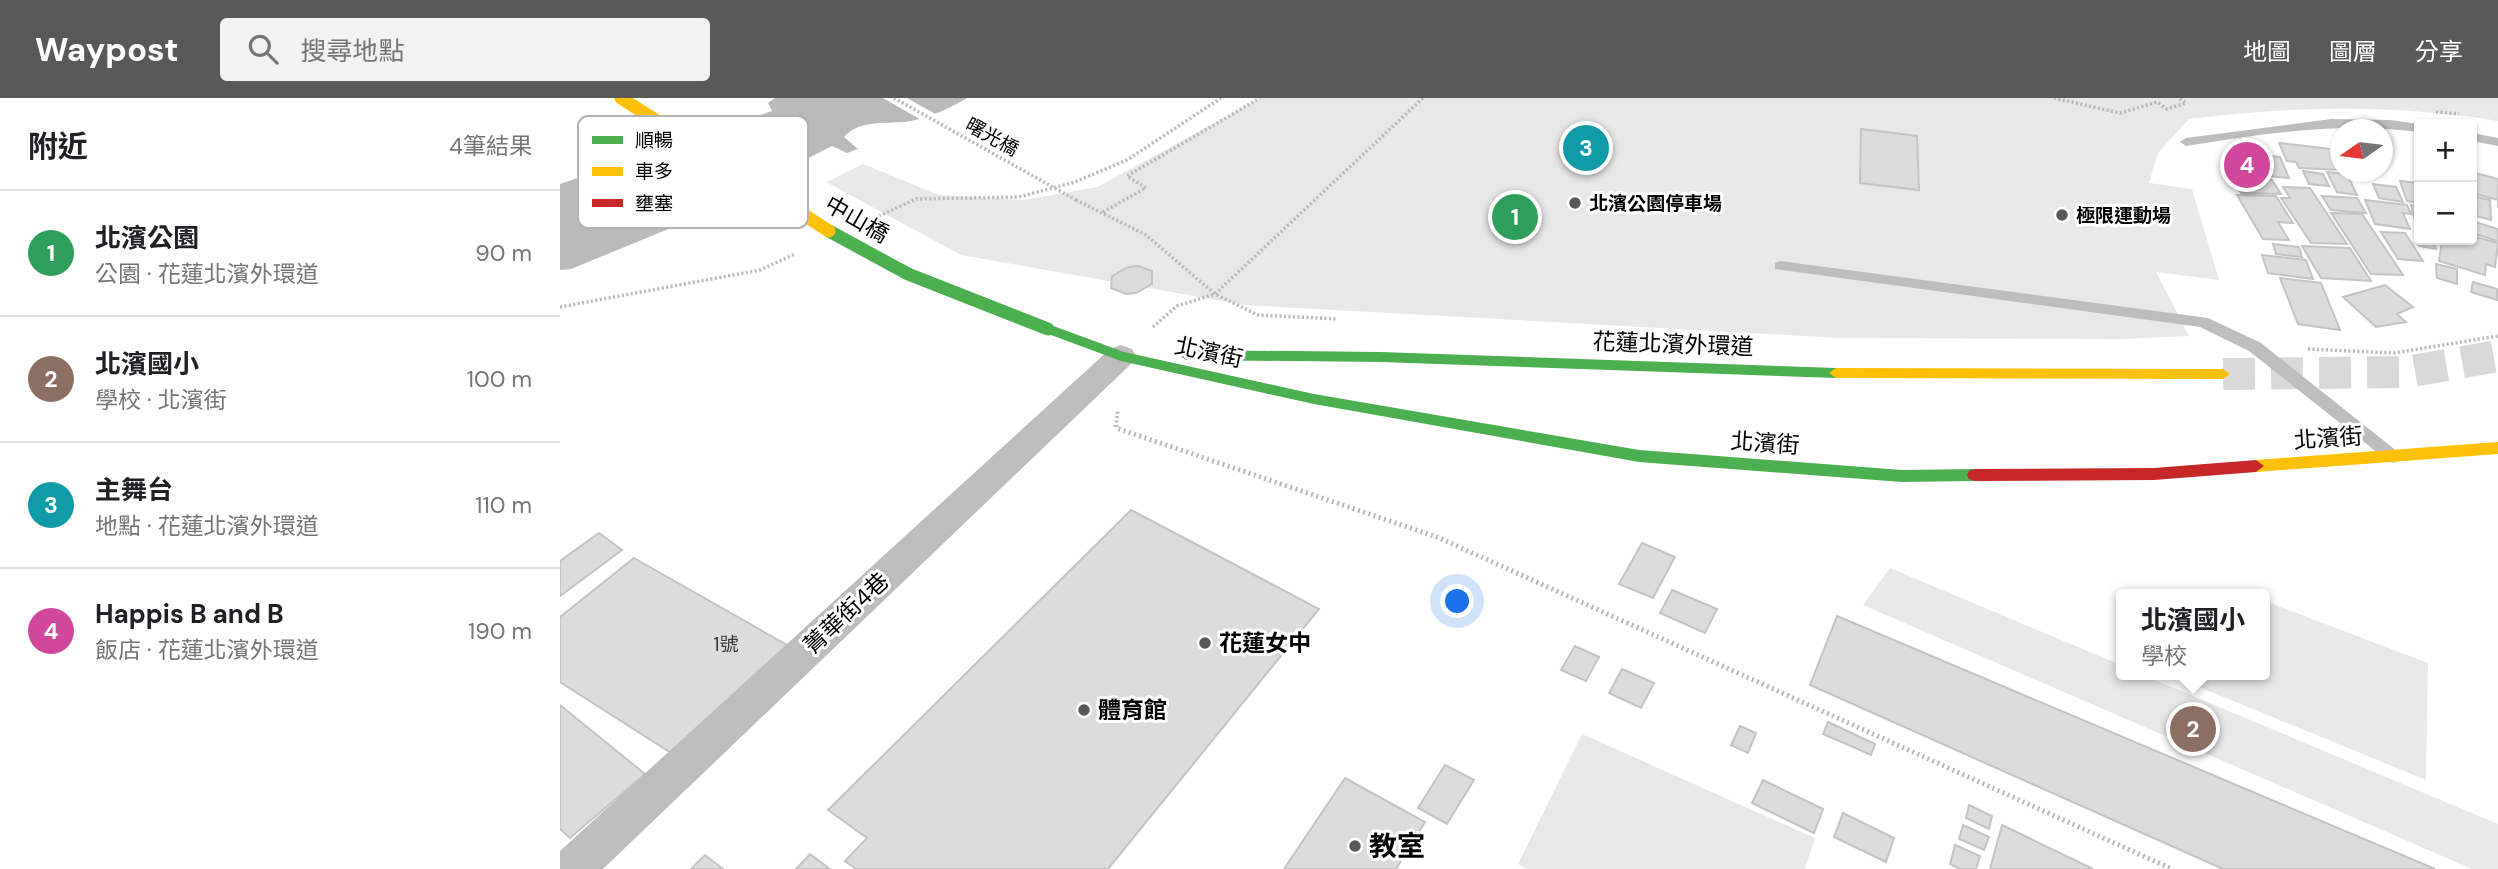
<!DOCTYPE html>
<html lang="zh-TW">
<meta charset="utf-8">
<style>
:root{--surface:#fff;--page:#f2f2f2;--text:#202124;--muted:#757577;--line:#e0e0e0;--accent:#595959}
body{margin:0;font-family:"DM Sans","Noto Sans TC",sans-serif;background:var(--page);color:var(--text)}
.controls{position:absolute;right:21px;top:21px;display:grid;overflow:hidden;border-radius:7px;box-shadow:0 2px 5px #0004}
.controls button{width:63px;height:63px;display:grid;place-items:center;padding:0;border:0;border-bottom:2px solid var(--line);background:var(--surface);color:var(--text);font:35px sans-serif}
.compass{position:absolute;left:1770px;top:21px;width:63px;height:63px;border-radius:50%;background:var(--surface);box-shadow:0 2px 5px #0004;rotate:256deg}
.you{position:absolute;left:898px;top:504px;width:24px;height:24px;margin:-18px;border:5px solid #fff;border-radius:50%;background:#1a73e8;box-shadow:0 0 0 10px #1a73e833}
.badge{display:grid;place-items:center;width:46px;height:46px;border-radius:50%;background:var(--accent);color:#fff;font-size:23px;font-weight:700}
.pin{position:absolute;translate:-50% -50%;border:4px solid #fff;box-shadow:0 2px 7px #0006}
.popup{position:absolute;left:1556px;top:491px;width:154px;height:91px;box-sizing:border-box;display:grid;place-content:center;border-radius:7px;background:var(--surface);filter:drop-shadow(0 2px 5px #0005);font-size:23px;white-space:nowrap;color:var(--muted)}
.popup b{font-size:26px;color:var(--text)}
.popup::after{content:'';position:absolute;left:50%;top:100%;margin-left:-14px;border:14px solid transparent;border-top-color:var(--surface)}
.list{margin:0;padding:0;list-style:none}
h2{display:flex;justify-content:space-between;align-items:center;height:91px;margin:0;padding:0 28px;font-size:30px}
h2 small{font-size:23px;font-weight:400;color:var(--muted)}
.list li{display:grid;grid-template-columns:46px 1fr auto;gap:21px;align-items:center;box-sizing:border-box;height:126px;padding:0 28px;border-top:2px solid var(--line)}
.list b{display:block;font-size:26px;white-space:nowrap}
.list p{margin:0;font-size:23px;white-space:nowrap;color:var(--muted)}
.list em{font-size:23px;font-style:normal;color:var(--muted)}
.icon{flex:none;width:38px;height:38px;fill:none;stroke:currentColor;stroke-width:2;stroke-linecap:round;stroke-linejoin:round}
.map{position:relative;flex:none;width:1938px;height:771px;overflow:hidden}
header{display:flex;align-items:center;gap:42px;box-sizing:border-box;height:98px;padding:0 35px;background:var(--accent);color:#fff}
header strong{font-size:33px}
nav{display:flex;gap:38px;margin-inline-start:auto;font-size:24px}
.search{width:490px;height:63px;background:var(--page);display:flex;align-items:center;gap:18px;box-sizing:border-box;padding:0 24px;border-radius:7px;color:var(--muted);font-size:26px}
main{display:flex}
aside{flex:1;background:var(--surface)}
.map>svg:first-child{display:block}
.green{fill:#e8e8e8}
.water{fill:#bababa}
.pier{fill:#fff}
.building{fill:#dcdcdc;stroke:#c4c4c4;stroke-width:2}
.lines{fill:none;stroke-linecap:round;stroke-linejoin:round}
.secondary-tunnel{stroke:#d9d9d9;stroke-width:32;stroke-dasharray:32 16;stroke-linecap:butt}
.path-far1{stroke:#b8b8b8;stroke-width:3.5;stroke-dasharray:2 2.5;stroke-linecap:butt}
.path{stroke:#b8b8b8;stroke-width:5;stroke-dasharray:2 3.5;stroke-linecap:butt}
.lane{fill:#bdbdbd;fill-rule:evenodd}
.street{fill:#bdbdbd;fill-rule:evenodd}
.fast{fill:#4caf50;fill-rule:evenodd}
.slow{fill:#ffc107;fill-rule:evenodd}
.jam{fill:#c62828;fill-rule:evenodd}
.path-bridge{stroke:#b8b8b8;stroke-width:3.5;stroke-dasharray:2 2.5;stroke-linecap:butt}
.fast-bridge{stroke:#4caf50;stroke-width:13}
.slow-bridge{stroke:#ffc107;stroke-width:13}
.poi-dot{fill:#595959;stroke:#fff;stroke-width:2.5}
.labels{text-anchor:middle;dominant-baseline:central;stroke-width:6;stroke-linejoin:round;paint-order:stroke}
.far-street-label{font-size:19px;fill:#000;stroke:#fff}
.far-poi-label{font-size:19px;font-weight:bold;fill:#000;stroke:#fff;text-anchor:start}
.number-label{font-size:19px;fill:#373737}
.street-label{font-size:23px;fill:#000;stroke:#fff}
.poi-label{font-size:23px;font-weight:bold;fill:#000;stroke:#fff;text-anchor:start}
.near-poi-label{font-size:28px;font-weight:bold;fill:#000;stroke:#fff;text-anchor:start}
.key{fill:#fff;stroke:#b2b2b2;stroke-width:2}
.key-label{font-size:19px;fill:#000}
</style>
<header>
<strong>Waypost</strong>
<div class="search"><svg class="icon" aria-label="search" viewBox="0 0 24 24"><circle cx="10" cy="10" r="6"/><path d="M15 15l6 6"/></svg>搜尋地點</div>
<nav><a>地圖</a><a>圖層</a><a>分享</a></nav>
</header>
<main>
<aside>
<h2>附近<small>4筆結果</small></h2>
<ul class="list">
<li><span class="badge" style="background:#2e9e5b">1</span><div><b>北濱公園</b><p>公園 · 花蓮北濱外環道</p></div><em>90 m</em></li>
<li><span class="badge" style="background:#8d6e63">2</span><div><b>北濱國小</b><p>學校 · 北濱街</p></div><em>100 m</em></li>
<li><span class="badge" style="background:#0f9aa8">3</span><div><b>主舞台</b><p>地點 · 花蓮北濱外環道</p></div><em>110 m</em></li>
<li><span class="badge" style="background:#d1479c">4</span><div><b>Happis B and B</b><p>飯店 · 花蓮北濱外環道</p></div><em>190 m</em></li>
</ul>
</aside>
<div class="map">
<svg width="1938" height="771" viewBox="0 0 1938 771">
<rect width="100%" height="100%" fill="#fff"/>
<path class="green" d="M701 0H1938V23C1836 6 1731 8 1629 21L1598 55 1589 85 1632 91 1659 182 1596 174 1629 238 1564 241 1279 240 685 207 401 157 266 84 303 66 379 97 464 102 537 89Z
M1330 470 1561 567V577H1583L1938 726V771H1912L1303 507Z
M1705 503 1868 565 1866 682 1627 584 1628 577H1705Z
M1022 636 1255 740 1245 771H968L958 766Z"/>
<path class="water" d="M215 0H407C390 10 372 19 351 23 327 27 301 20 284 39L298 51 287 55 272 48 111 130 11 171 0 172V86L212 13 208 5Z"/>
<path class="pier" d="M323 0H347L379 18 363 23Z
M175 23 241 68 141 119 61 63Z"/>
<path class="building" d="M1301 31 1357 38 1359 92 1300 85Z
M1719 45 1779 52 1780 72 1739 70 1736 64 1727 63Z
M1700 57 1720 59 1729 80 1708 78Z
M1743 73 1763 76 1769 88 1749 86Z
M1767 74 1787 76 1797 97 1777 94Z
M1912 74 1938 81V110V102L1912 95Z
M1672 80 1712 82 1721 96 1681 95Z
M1840 83 1859 85V105L1847 103Z
M1813 86 1836 89 1843 104 1819 100Z
M1723 89 1750 90 1787 146 1751 145 1721 100H1730Z
M1677 97 1716 98 1733 125 1718 124 1729 142 1703 141Z
M1762 98 1797 100 1806 115 1771 112Z
M1912 98 1930 102 1931 122 1912 117Z
M1805 102 1847 107 1851 116 1843 115 1850 131 1815 126Z
M1851 107 1859 108V131H1857Z
M1771 115 1802 116 1843 177 1811 176Z
M1912 123 1938 131V143L1912 135Z
M1855 133 1859 134V142H1873L1876 151 1859 148Z
M1821 134 1845 135 1863 163 1838 161Z
M1912 138 1938 145 1935 169 1926 166 1925 177 1879 163 1882 142H1912Z
M1713 146 1739 149 1742 159 1716 156Z
M1742 148 1790 150 1811 183 1761 180Z
M1702 157 1746 162 1753 181 1708 175Z
M1876 166 1897 171V186L1877 180Z
M578 168 592 173V186L576 195 566 196 551 190 552 178 568 169Z
M1720 180 1761 185 1780 232 1738 226Z
M1913 184 1937 191V202L1911 194Z
M1825 187 1853 209 1837 216 1846 224 1816 229 1783 199Z
M571 412 759 511 548 771H296L285 763 307 740 268 712Z
M39 435 62 452 0 498V463Z
M1082 445 1115 459 1093 500 1059 486Z
M74 460 234 551 119 660 0 584V519Z
M1112 492 1157 511 1145 535 1100 515Z
M1277 518 1875 771H1663L1250 587Z
M1015 548 1039 559 1026 583 1001 572Z
M1062 571 1094 585 1081 610 1049 595Z
M0 607 85 676 10 740 0 731Z
M1268 624 1315 646 1311 657 1263 636Z
M1180 628 1196 635 1188 655 1171 647Z
M885 667 914 682 887 726 858 710Z
M785 680 865 724 836 771H724Z
M1203 682 1263 711 1254 735 1192 705Z
M1409 707 1432 718 1429 731 1406 720Z
M1283 715 1334 740 1326 764 1274 739Z
M1403 727 1429 739 1424 752 1399 741Z
M1442 727 1533 771H1430Z
M1395 747 1420 758 1416 771H1400L1390 766Z
M250 756 270 771H236Z
M145 757 163 771H131Z"/>
<g class="lines">
<path class="secondary-tunnel" d="M1663 276 1846 274 1938 258"/>
<path class="path-far1" d="M1494 0 1560 15 1597 4 1607 11 1626 5 1619 0
M1876 14 1899 16
M516 102 586 137 655 196 698 217 777 221
M543 114 586 90 567 78 700 0
M319 118 356 101 459 99 515 84 567 62 661 0
M0 209 200 172 235 156
M593 229 617 208 655 196 863 0
M1748 251 1834 255 1938 238
M556 329 558 311"/>
<path class="path" d="M556 327V330L877 439 1612 771"/>
<path class="lane" d="M1771 21 1830 22 1859 26V34C1780 24 1705 35 1626 48L1620 44 1626 40Z
M1912 35 1938 40V48L1912 43Z
M1220 163 1648 220 1701 245 1843 358 1834 365 1828 363 1689 253 1640 229 1215 171V165Z"/>
<path class="street" d="M561 247 572 251 576 258 572 265 43 771H0V753L550 251Z"/>
<path class="fast" d="M488 226 564 254 754 296 1079 352 1342 372 1415 371 1421 373 1423 377 1421 381 1415 383 1342 384 1079 364 754 306 561 263 483 234 481 231Z
M626 252 820 254 1276 270 1283 275 1276 280 820 264 626 262 619 257Z"/>
<path class="slow" d="M1276 270 1663 271 1670 276 1663 281 1276 280 1269 275Z
M1938 344V356L1696 374 1688 368 1696 362Z"/>
<path class="jam" d="M1696 362 1704 368 1696 374 1594 382 1415 383 1409 381 1407 377 1409 373 1415 371 1594 370Z"/>
<path class="path-bridge" d="M334 0 516 102"/>
<path class="fast-bridge" d="M269 133 348 176 488 231"/>
<path class="slow-bridge" d="M61 0 269 133"/>
</g>
<g class="poi-dot">
<circle cx="1015" cy="105" r="7"/>
<circle cx="1502" cy="117" r="7"/>
<circle cx="645" cy="545" r="7"/>
<circle cx="524" cy="612" r="7"/>
<circle cx="795" cy="748" r="7"/>
</g>
<g class="labels">
<g class="far-street-label">
<text transform="translate(432 39) rotate(29)">曙光橋</text>
</g>
<g class="far-poi-label">
<text x="1029" y="105">北濱公園停車場</text>
<text x="1516" y="117">極限運動場</text>
</g>
<g class="number-label">
<text x="166" y="546">1號</text>
</g>
<g class="street-label">
<text transform="translate(297 121) rotate(30)">中山橋</text>
<text transform="translate(1113 246) rotate(2)">花蓮北濱外環道</text>
<text transform="translate(649 254) rotate(12)">北濱街</text>
<text transform="translate(1768 340) rotate(-4)">北濱街</text>
<text transform="translate(1205 345) rotate(4)">北濱街</text>
<text transform="translate(286 515) rotate(-43)">菁華街4巷</text>
</g>
<g class="poi-label">
<text x="659" y="545">花蓮女中</text>
<text x="538" y="612">體育館</text>
</g>
<g class="near-poi-label">
<text x="809" y="748">教室</text>
</g>
</g>
<rect x="18" y="18" width="230" height="112" rx="10" class="key"/>
<rect x="32" y="38" width="31" height="8" fill="#4caf50"/>
<rect x="32" y="69" width="31" height="9" fill="#ffc107"/>
<rect x="32" y="101" width="31" height="8" fill="#c62828"/>
<g class="key-label">
<text x="75" y="49">順暢</text>
<text x="75" y="80">車多</text>
<text x="75" y="112">壅塞</text>
</g>
</svg>
<div class="controls">
<button>+</button>
<button>−</button>
</div>
<svg class="compass" viewBox="-18 -18 36 36"><path d="M0-13l5 13h-10z" fill="#e53935"/><path d="M0 13l5-13h-10z" fill="#757577"/></svg>
<div class="you"></div>
<div class="pin badge" style="left:955px;top:119px;background:#2e9e5b">1</div>
<div class="pin badge" style="left:1633px;top:631px;background:#8d6e63">2</div>
<div class="popup"><b>北濱國小</b>學校</div>
<div class="pin badge" style="left:1026px;top:50px;background:#0f9aa8">3</div>
<div class="pin badge" style="left:1687px;top:67px;background:#d1479c">4</div>
</div>
</main>
